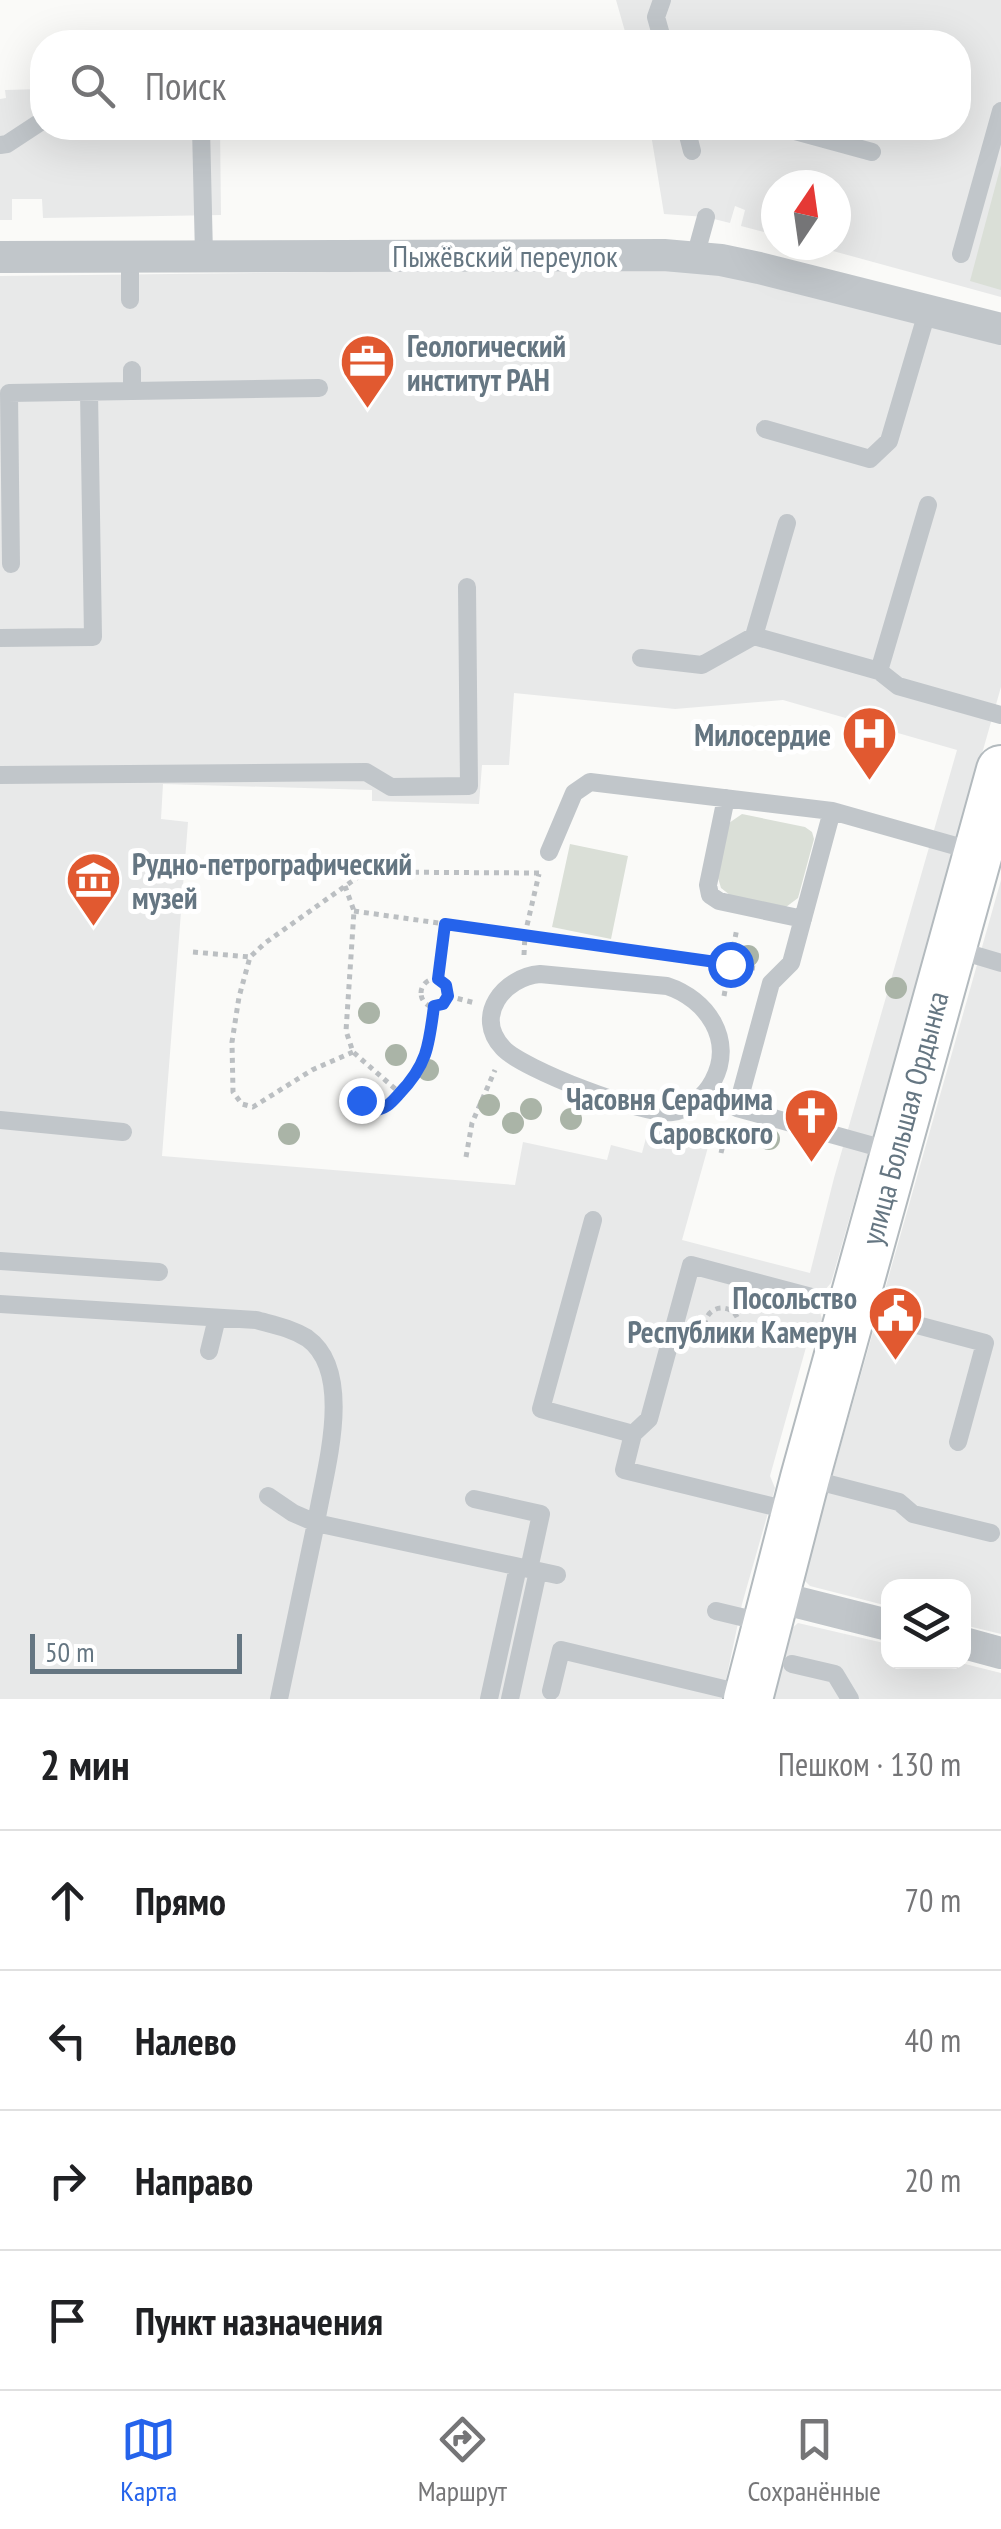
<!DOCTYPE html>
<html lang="ru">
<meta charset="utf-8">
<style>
:root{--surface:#fff;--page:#f2f2f2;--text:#202124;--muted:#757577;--line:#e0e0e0;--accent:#2563eb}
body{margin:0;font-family:"PT Sans Narrow",sans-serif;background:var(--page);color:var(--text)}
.controls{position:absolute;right:30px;bottom:30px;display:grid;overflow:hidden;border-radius:20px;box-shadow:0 10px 40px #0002}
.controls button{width:90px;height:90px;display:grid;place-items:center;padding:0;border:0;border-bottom:2px solid var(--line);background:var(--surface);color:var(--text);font:50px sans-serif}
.compass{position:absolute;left:761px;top:170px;width:90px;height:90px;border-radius:50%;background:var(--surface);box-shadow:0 10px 40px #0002;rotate:13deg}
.scale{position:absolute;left:30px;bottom:25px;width:212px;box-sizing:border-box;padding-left:10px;border:5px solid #657682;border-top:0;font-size:28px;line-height:35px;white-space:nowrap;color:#657682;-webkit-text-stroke:8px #fff;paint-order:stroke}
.stop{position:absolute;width:30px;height:30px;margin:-22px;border:8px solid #2563eb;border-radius:50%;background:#fff}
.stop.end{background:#2563eb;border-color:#fff;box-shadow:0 2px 10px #0008}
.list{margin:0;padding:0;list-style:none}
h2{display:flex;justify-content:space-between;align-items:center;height:130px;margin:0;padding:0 40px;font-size:42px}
h2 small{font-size:32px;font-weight:400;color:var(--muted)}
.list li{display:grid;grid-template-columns:65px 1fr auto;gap:30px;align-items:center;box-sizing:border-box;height:140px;padding:0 40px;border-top:2px solid var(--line)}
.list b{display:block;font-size:38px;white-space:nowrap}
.list em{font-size:32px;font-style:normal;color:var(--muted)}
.icon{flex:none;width:55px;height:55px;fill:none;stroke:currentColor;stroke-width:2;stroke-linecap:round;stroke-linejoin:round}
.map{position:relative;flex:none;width:1001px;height:1699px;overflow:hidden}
.search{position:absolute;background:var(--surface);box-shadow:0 10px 40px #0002;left:30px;right:30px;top:30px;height:110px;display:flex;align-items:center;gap:25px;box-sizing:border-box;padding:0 35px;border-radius:40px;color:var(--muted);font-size:38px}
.sheet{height:690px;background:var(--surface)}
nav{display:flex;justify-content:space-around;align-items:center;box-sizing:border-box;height:140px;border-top:2px solid var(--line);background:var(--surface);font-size:28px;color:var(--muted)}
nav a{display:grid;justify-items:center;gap:5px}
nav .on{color:var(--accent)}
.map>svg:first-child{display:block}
.built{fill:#e8e9e9;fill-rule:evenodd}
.green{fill:#dadfd7}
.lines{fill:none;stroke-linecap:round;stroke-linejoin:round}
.secondary-casing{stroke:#b3babe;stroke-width:52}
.path{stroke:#bbbfc2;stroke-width:5;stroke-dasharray:5 5;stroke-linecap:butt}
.lane{stroke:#c1c6ca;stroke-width:18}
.street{stroke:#c1c6ca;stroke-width:32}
.secondary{stroke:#fff;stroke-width:48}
.tree{fill:#aab4a7}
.route{stroke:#2563eb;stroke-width:12}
.labels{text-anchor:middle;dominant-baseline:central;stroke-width:10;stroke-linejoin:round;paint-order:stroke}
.street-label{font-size:30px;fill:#657682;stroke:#fff}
.poi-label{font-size:30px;font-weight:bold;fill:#657682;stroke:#fff;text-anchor:end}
</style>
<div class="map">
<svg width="1001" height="1699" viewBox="0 0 1001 1699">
<rect width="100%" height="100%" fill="#fafaf8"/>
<path class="built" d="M616 0H1001V297L811 245H836V185H776V235L741 226 745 210 735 206 730 223 706 217 664 214 650 128H958V42H628Z
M42 89V128H220L221 215 43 218 42 199H12V220H0V99L6 98 5 90Z
M665 268 716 273 774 285 1001 345V687L831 1283 824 1291 819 1309 822 1319 819 1327 810 1333 770 1476 775 1488 742 1604 722 1699H0V276ZM514 693 675 709 783 700 957 750 834 1178 810 1273 682 1240 710 1140 650 1123 642 1153 611 1145 607 1160 523 1142 515 1185 162 1156 188 822 161 819 163 784 372 790V801L479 804 482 765H509Z
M1001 880V1634L964 1625V1586H888V1606L810 1586 803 1579Z
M798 1623 888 1644V1662H957L1001 1673V1699H774L791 1629Z"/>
<path class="green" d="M1001 165V290L970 281Z
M742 814 805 827 812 832 814 839 798 898 786 907 730 895 721 888 718 878 729 823Z
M570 844 628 856 611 939 552 927Z"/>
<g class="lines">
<defs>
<path id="secondary" d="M748 1699 805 1478 1001 770"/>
</defs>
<use href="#secondary" class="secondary-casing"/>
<path class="path" d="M345 886 354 911 346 1031 353 1052 400 1093
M354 911 755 968
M193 952 250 957
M524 955 525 934 539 874
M438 979 445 924
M421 993a14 14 0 1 1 28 0a14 14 0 1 1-28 0Z
M448 996 475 1003
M724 996 737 928
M353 1052 312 1070 253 1107 242 1104 233 1092 232 1042 239 997 250 957 265 943 365 872 539 873
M361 1100 373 1111C386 1108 390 1104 399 1094 427 1066 429 1046 434 1007
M721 1153 727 1129
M466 1157 472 1123 495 1070
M705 1325a17 17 0 1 1 34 0a17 17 0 1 1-34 0Z"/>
<path class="lane" d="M662 0 656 17 663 42
M201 128 204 255
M686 128 692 151
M784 128 872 152
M0 145 7 144 42 121
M961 254 1001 111
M130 255V300
M695 257 706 217
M132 391 319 388
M765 429 870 459 889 441 928 309
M11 564 9 393 132 391V370
M754 636 787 523
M0 638 93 637 89 392
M641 658 702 665 754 636 879 671 898 686 1001 715
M879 671 928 505
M0 775 366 772 391 787 469 786 467 587
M726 798 708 885 710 895 719 901 803 919
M832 811 791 963 771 983 737 1108 895 1152
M549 852 574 793 590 782 832 811 977 852
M951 948 1001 963
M540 974 667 986C707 999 735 1040 713 1081 705 1096 689 1110 672 1112 644 1116 522 1069 503 1048 473 1016 504 977 540 974Z
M0 1120 123 1132
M593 1220 541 1409 633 1434 649 1419 691 1265 985 1343 958 1442
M0 1261 159 1272
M0 1304 256 1320C274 1325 291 1328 307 1338 356 1373 324 1473 316 1523L557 1575
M209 1351 217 1318
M633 1434 624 1470 796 1512
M806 1478 899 1502 913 1514 991 1533
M268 1496 293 1513 316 1523 279 1699
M474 1499 541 1514 529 1569
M716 1611 766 1623
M792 1664 835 1674 850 1699
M551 1691 561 1650 749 1695
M489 1699 518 1567
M510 1699 538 1571"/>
<path class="street" d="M0 257 664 255 721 260 759 268 1001 329
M773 1596 888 1625
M964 1643 1001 1653"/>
<use href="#secondary" class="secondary"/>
</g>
<g class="tree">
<circle cx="748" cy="956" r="11"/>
<circle cx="896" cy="988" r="11"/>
<circle cx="369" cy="1013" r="11"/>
<circle cx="396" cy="1055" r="11"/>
<circle cx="428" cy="1070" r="11"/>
<circle cx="489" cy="1105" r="11"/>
<circle cx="531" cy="1109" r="11"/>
<circle cx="571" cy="1119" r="11"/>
<circle cx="513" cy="1123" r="11"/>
<circle cx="289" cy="1134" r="11"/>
<circle cx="769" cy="1139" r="11"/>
</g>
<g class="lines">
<path class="route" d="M361 1100 372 1111C386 1109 390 1104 399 1094 427 1065 429 1046 434 1006L443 1004 448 996 446 985 438 979 445 924 730 964"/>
</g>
<defs>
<symbol id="office-pin" viewBox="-11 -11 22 30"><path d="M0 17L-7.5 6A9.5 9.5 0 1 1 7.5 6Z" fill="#e15930" stroke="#fff"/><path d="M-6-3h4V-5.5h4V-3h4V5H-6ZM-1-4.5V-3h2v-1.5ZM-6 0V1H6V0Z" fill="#fff"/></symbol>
<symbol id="hospital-pin" viewBox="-11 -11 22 30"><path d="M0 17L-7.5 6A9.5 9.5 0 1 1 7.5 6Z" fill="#e15930" stroke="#fff"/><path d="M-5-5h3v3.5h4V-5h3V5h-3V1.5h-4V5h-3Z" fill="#fff"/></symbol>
<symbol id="museum-pin" viewBox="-11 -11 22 30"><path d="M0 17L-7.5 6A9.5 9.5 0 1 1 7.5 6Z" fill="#e15930" stroke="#fff"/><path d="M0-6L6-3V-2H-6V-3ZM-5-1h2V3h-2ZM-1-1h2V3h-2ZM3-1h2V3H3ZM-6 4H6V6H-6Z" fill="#fff"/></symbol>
<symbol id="church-pin" viewBox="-11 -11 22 30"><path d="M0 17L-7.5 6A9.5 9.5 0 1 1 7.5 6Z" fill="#e15930" stroke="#fff"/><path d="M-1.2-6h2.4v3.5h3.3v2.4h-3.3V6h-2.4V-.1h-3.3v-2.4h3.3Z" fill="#fff"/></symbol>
<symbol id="civic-pin" viewBox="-11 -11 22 30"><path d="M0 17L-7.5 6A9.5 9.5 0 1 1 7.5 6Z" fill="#e15930" stroke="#fff"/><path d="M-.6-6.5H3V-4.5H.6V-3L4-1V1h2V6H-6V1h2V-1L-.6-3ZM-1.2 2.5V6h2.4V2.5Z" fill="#fff"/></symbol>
</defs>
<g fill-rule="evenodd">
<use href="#office-pin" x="336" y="330" width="63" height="86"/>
<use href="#hospital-pin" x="838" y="702" width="63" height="86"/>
<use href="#museum-pin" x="62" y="848" width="63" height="86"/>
<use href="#church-pin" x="780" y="1084" width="63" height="86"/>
<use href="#civic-pin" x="864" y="1282" width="63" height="86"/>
</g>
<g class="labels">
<g class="street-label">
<text x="505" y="255">Пыжёвский переулок</text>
<text transform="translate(904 1118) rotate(-75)">улица Большая Ордынка</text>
</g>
<g class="poi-label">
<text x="407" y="345" text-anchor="start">Геологический<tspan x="407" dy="34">институт РАН</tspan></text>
<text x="831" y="734">Милосердие</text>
<text x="132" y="863" text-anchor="start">Рудно-петрографический<tspan x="132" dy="34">музей</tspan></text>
<text x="773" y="1098">Часовня Серафима<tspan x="773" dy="34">Саровского</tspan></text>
<text x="857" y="1297">Посольство<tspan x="857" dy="34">Республики Камерун</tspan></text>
</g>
</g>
</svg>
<div class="controls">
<button><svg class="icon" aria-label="layers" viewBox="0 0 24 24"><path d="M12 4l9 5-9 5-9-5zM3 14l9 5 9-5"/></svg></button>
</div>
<svg class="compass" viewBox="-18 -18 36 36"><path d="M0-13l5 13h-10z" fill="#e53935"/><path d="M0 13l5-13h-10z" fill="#757577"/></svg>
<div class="scale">50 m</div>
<div class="stop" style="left:730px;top:964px"></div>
<div class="stop end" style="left:361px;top:1100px"></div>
<div class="search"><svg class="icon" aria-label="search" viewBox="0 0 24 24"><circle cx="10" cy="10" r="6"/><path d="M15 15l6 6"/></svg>Поиск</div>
</div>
<section class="sheet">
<h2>2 мин<small>Пешком · 130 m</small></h2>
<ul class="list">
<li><svg class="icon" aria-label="ahead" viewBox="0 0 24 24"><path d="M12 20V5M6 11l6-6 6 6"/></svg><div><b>Прямо</b></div><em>70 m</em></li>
<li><svg class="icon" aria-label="left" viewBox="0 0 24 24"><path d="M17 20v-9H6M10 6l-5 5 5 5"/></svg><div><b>Налево</b></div><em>40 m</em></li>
<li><svg class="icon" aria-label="right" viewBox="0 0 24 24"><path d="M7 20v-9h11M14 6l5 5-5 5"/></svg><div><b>Направо</b></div><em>20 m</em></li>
<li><svg class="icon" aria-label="arrive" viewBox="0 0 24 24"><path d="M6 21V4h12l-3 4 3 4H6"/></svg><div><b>Пункт назначения</b></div></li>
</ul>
</section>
<nav>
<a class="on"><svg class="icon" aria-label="map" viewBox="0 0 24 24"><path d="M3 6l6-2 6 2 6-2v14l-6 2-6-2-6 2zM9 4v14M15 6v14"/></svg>Карта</a>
<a><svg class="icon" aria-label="directions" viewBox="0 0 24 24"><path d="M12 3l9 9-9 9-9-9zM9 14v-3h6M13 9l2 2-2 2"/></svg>Маршрут</a>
<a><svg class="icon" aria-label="saved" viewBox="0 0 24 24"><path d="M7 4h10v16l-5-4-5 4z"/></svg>Сохранённые</a>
</nav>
